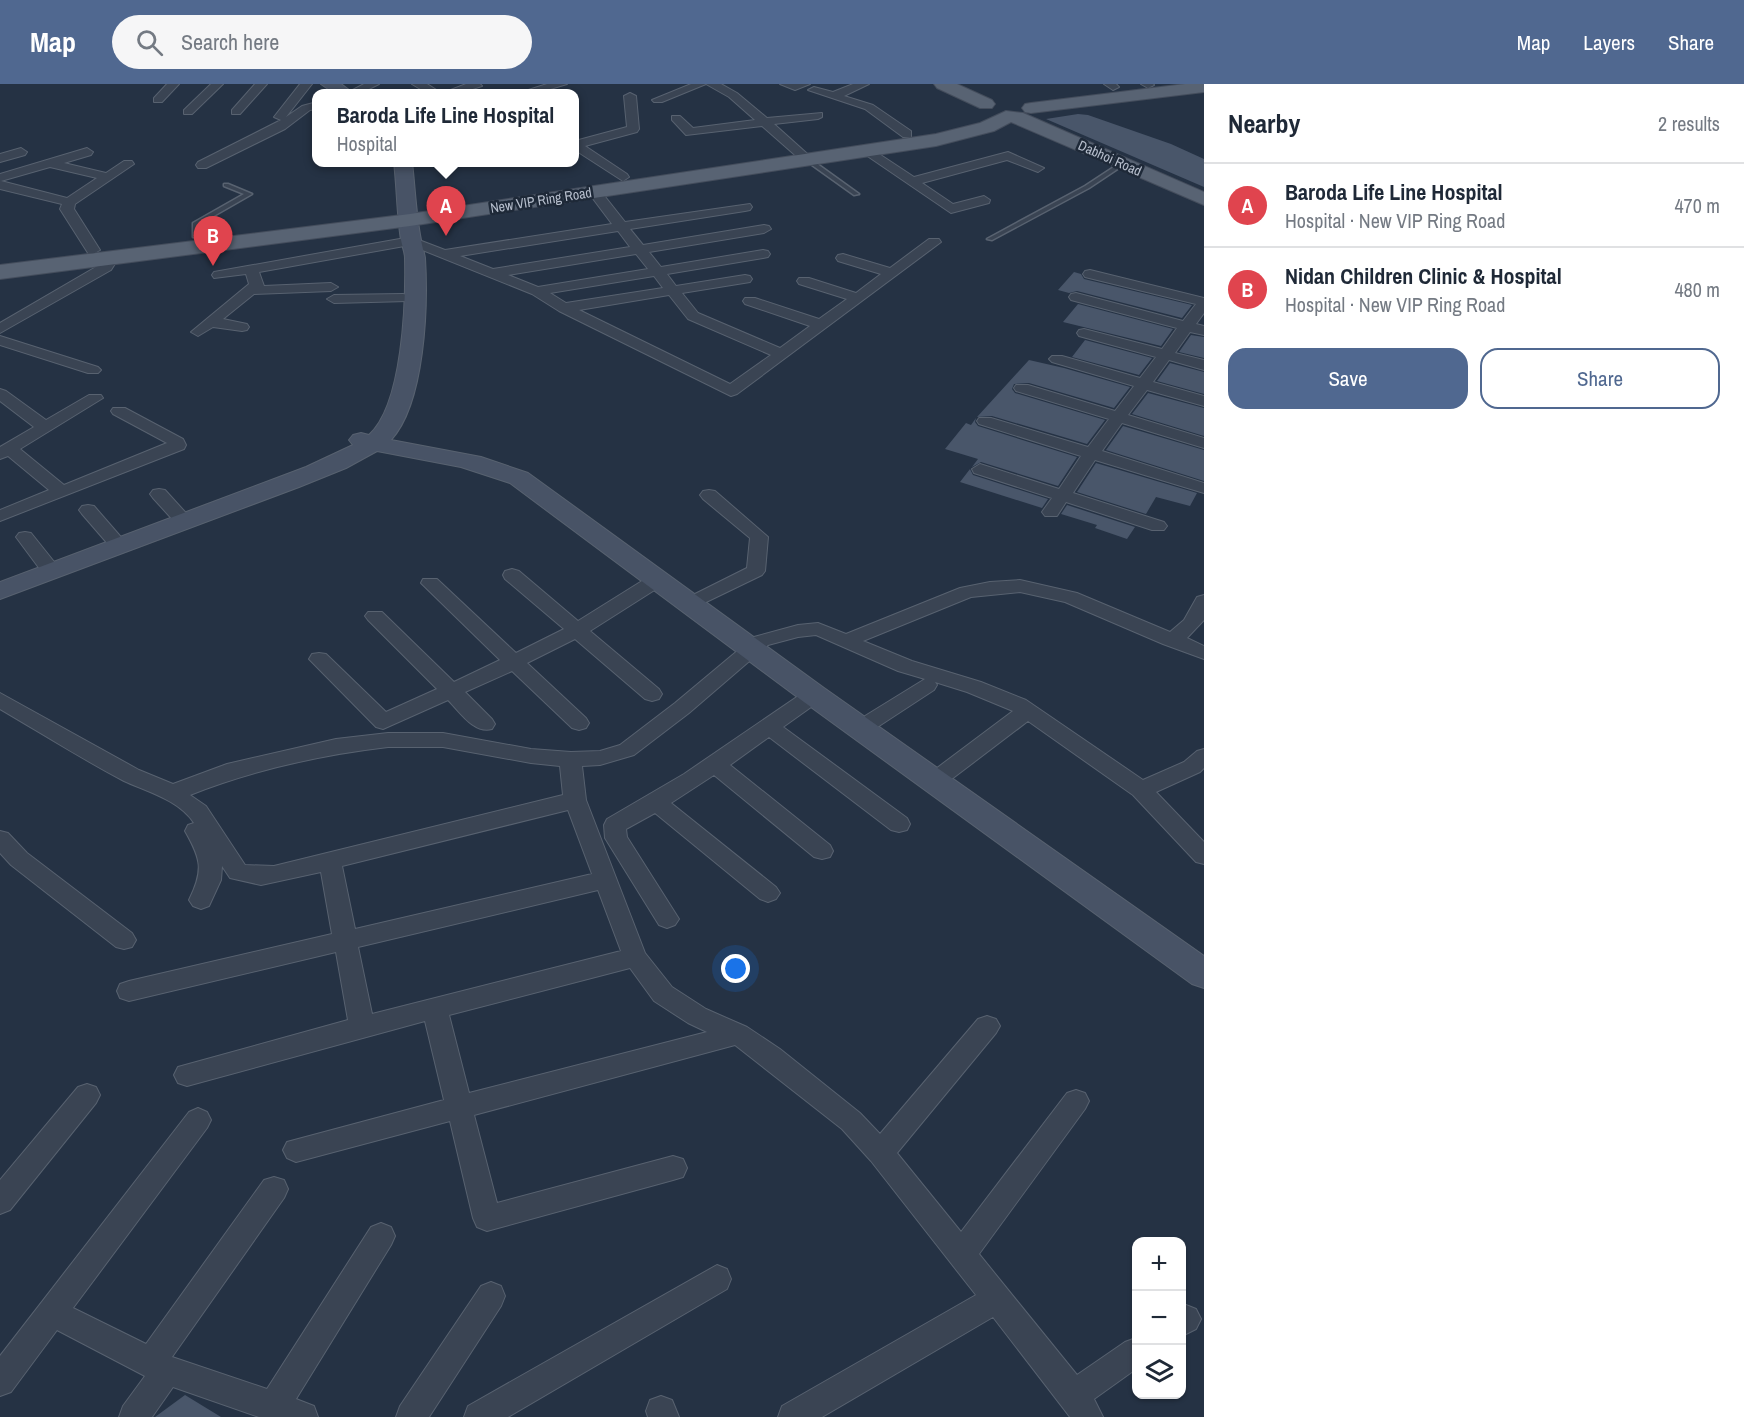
<!DOCTYPE html>
<meta charset="utf-8">
<style>
:root{--surface:#fff;--page:#f6f6f7;--text:#1f2937;--muted:#747a83;--line:#e0e1e3;--accent:#506890}
body{margin:0;font-family:"Archivo Narrow",sans-serif;background:var(--page);color:var(--text)}
.controls{position:absolute;right:18px;bottom:18px;display:grid;overflow:hidden;border-radius:12px;box-shadow:0 2px 4px #0004}
.controls button{width:54px;height:54px;display:grid;place-items:center;padding:0;border:0;border-bottom:2px solid var(--line);background:var(--surface);color:var(--text);font:30px sans-serif}
.you{position:absolute;left:736px;top:885px;width:21px;height:21px;margin:-15px;border:4px solid #fff;border-radius:50%;background:#1a73e8;box-shadow:0 0 0 9px #1a73e833}
.badge{display:grid;place-items:center;width:39px;height:39px;border-radius:50%;background:var(--accent);color:#fff;font-size:20px;font-weight:700}
.pin{position:absolute;translate:-50% -50px;filter:drop-shadow(0 2px 3px #0008)}
.pin::after{content:'';position:absolute;top:32px;width:21px;height:18px;background:inherit;clip-path:polygon(0 0,100% 0,50% 100%)}
.popup{position:absolute;left:312px;top:5px;width:267px;height:78px;box-sizing:border-box;display:grid;place-content:center;border-radius:12px;background:var(--surface);filter:drop-shadow(0 2px 4px #0005);font-size:20px;white-space:nowrap;color:var(--muted)}
.popup b{font-size:22px;color:var(--text)}
.popup::after{content:'';position:absolute;left:50%;top:100%;margin-left:-12px;border:12px solid transparent;border-top-color:var(--surface)}
.list{margin:0;padding:0;list-style:none}
h2{display:flex;justify-content:space-between;align-items:center;height:78px;margin:0;padding:0 24px;font-size:26px}
h2 small{font-size:20px;font-weight:400;color:var(--muted)}
.list li{display:grid;grid-template-columns:39px 1fr auto;gap:18px;align-items:center;box-sizing:border-box;height:84px;padding:0 24px;border-top:2px solid var(--line)}
.list b{display:block;font-size:22px;white-space:nowrap}
.list p{margin:0;font-size:20px;white-space:nowrap;color:var(--muted)}
.list em{font-size:20px;font-style:normal;color:var(--muted)}
.actions{display:flex;gap:12px;padding:18px 24px}
.actions a{flex:1;padding:14px 0;border:2px solid var(--accent);border-radius:18px;text-align:center;font-size:21px;color:var(--accent)}
.actions .main{background:var(--accent);color:#fff}
.icon{flex:none;width:33px;height:33px;fill:none;stroke:currentColor;stroke-width:2;stroke-linecap:round;stroke-linejoin:round}
.map{position:relative;flex:none;width:1204px;height:1333px;overflow:hidden}
header{display:flex;align-items:center;gap:36px;box-sizing:border-box;height:84px;padding:0 30px;background:var(--accent);color:#fff}
header strong{font-size:28px}
nav{display:flex;gap:33px;margin-inline-start:auto;font-size:21px}
.search{width:420px;height:54px;background:var(--page);display:flex;align-items:center;gap:15px;box-sizing:border-box;padding:0 21px;border-radius:33px;color:var(--muted);font-size:22px}
main{display:flex}
aside{flex:1;background:var(--surface)}
.map>svg:first-child{display:block}
.building{fill:#49566a}
.lines{fill:none;stroke-linecap:round;stroke-linejoin:round}
.lane-casing{stroke:#586270;stroke-width:3}
.street-casing{stroke:#586270;stroke-width:2}
.secondary-casing{stroke:#586270;stroke-width:2}
.primary-casing{stroke:#444d5c;stroke-width:2}
.lane{fill:#3a4453;fill-rule:evenodd}
.street{fill:#3a4453;fill-rule:evenodd}
.secondary{fill:#485366;fill-rule:evenodd}
.primary{fill:#586373;fill-rule:evenodd}
.labels{text-anchor:middle;dominant-baseline:central;stroke-width:5;stroke-linejoin:round;paint-order:stroke}
.far-street-label{font-size:14px;fill:#b7bfcd;stroke:#1e2938}
</style>
<header>
<strong>Map</strong>
<div class="search"><svg class="icon" aria-label="search" viewBox="0 0 24 24"><circle cx="10" cy="10" r="6"/><path d="M15 15l6 6"/></svg>Search here</div>
<nav><a>Map</a><a>Layers</a><a>Share</a></nav>
</header>
<main>
<div class="map">
<svg width="1204" height="1333" viewBox="0 0 1204 1333">
<rect width="100%" height="100%" fill="#253244"/>
<path class="building" d="M1078 30 1088 31 1171 60 1204 75V103L1046 35Z
M1074 188 1081 190 1084 195 1192 221 1182 234 1077 207 1069 209 1058 206Z
M1078 220 1173 245 1161 262 1063 238Z
M1191 251 1204 253V274L1179 268Z
M1085 256 1152 274 1139 291 1072 273Z
M1029 276 1064 284 1130 303 1114 324 1029 299 1014 300 1012 305 1015 309 1105 336 1087 360 992 332 977 333Z
M1170 279 1204 288V310L1157 297Z
M1148 309 1204 324V352L1132 330Z
M976 334 975 338 978 342 1077 373 1058 402 981 378 972 383 978 375 945 365 966 339 971 341Z
M1123 342 1204 366V397L1106 366Z
M1096 379 1197 409 1190 422 1156 413 1146 430 1077 408Z
M970 385 973 391 1048 415 1042 424 960 398Z
M1067 421 1135 443 1127 455 1095 444 1097 441 1061 430Z
M185 1311 221 1333H155Z"/>
<g class="lines">
<defs>
<path id="lane" d="M805 74H809L859 110 854 111 805 76Z
M1123 77 1125 78V80L1089 104 992 156 987 155 1085 102Z
M224 100H228L252 110 198 141V152L193 153V139L244 110 224 102Z"/>
<path id="street" d="M167 0H179L162 18H154V14Z
M211 0H223L192 30H184V26Z
M255 0H267L240 30H232V26Z
M300 0H312L286 33 302 22 317 18V25L310 26 285 45 206 84H198L196 81 198 78 281 36 274 33Z
M364 0H379L361 9H347Z
M412 0H427L441 9H427Z
M466 0H480L482 2 460 9H443Z
M547 0H567L537 9H519Z
M691 0H721L737 9 767 34 822 29V33L818 35 774 40 813 75 807 79 803 78 762 42 686 51 672 36V32H680L693 44 755 36 729 13 706 0 662 18H654L652 16Z
M780 0H810L795 6Z
M853 0H869L844 12 873 21 911 47V53H903L865 25 808 6 814 3 833 8Z
M1104 0H1116L1119 3 1113 6Z
M1141 0H1153L1154 1 1148 4Z
M630 9 636 12 639 45 637 48 585 62 627 90 629 93 623 97 575 66V57L627 43 624 12Z
M867 62 914 93 1008 68 1044 84 1038 88 1007 76 922 99 953 120 984 112 990 116 989 119 951 129 863 69 861 66Z
M21 64 27 68 25 71 0 78V70Z
M87 64 93 68 91 71 64 79 106 89 124 77H132L134 80 75 120 74 125 100 166 93 170 88 169 60 125 62 120 0 105V90ZM50 83 97 94 67 114 1 97Z
M594 104 599 105 625 138 750 120 752 123 750 126 745 127 630 145 643 161 764 141 769 142 771 145 764 149 649 168 661 183 763 166 768 167 770 170 768 173 763 174 667 190 676 202 745 191 750 192 752 195 750 198 682 209 698 229 780 264 810 242 745 220 743 217 745 214H755L819 235 847 215 799 200 797 197 799 194H809L856 209 881 190 838 177 836 174 838 171 843 170 890 184 929 155H939L941 158 737 310 731 312 559 227 532 210 410 161 259 188 264 202 331 199 338 203 331 207 254 210 223 235 247 240 249 243 247 246 242 247 213 243 198 252 191 248 249 200 246 190 214 194 212 191 214 188 411 153 445 166 612 140 588 108ZM618 147 630 163 493 185 460 172ZM636 170 648 185 538 203 508 191ZM654 192 663 204 566 219 550 209ZM669 211 688 235 771 271 730 300 579 226Z
M111 171 118 175 111 186 0 249V239L101 180 106 172Z
M1090 186 1204 214V229L1196 240 1204 242V251L1190 248 1175 269 1204 276V286L1169 276 1153 298 1204 312V322L1147 306 1128 331 1204 354V364L1122 339 1102 367 1204 399V409L1095 376 1073 409 1164 438 1167 442 1164 446H1152L1066 418 1057 432H1045L1042 428 1052 414 974 389 972 385 980 380 1059 405 1081 372 979 340 977 337 979 334H991L1088 363 1109 335 1016 307 1014 304 1016 301H1028L1115 327 1134 302 1052 278 1049 275 1052 272H1062L1140 294 1156 273 1079 252 1077 249 1079 246 1084 245 1162 265 1177 244 1071 216 1069 213 1071 210 1076 209 1183 237 1196 220 1085 193 1083 190 1085 187Z
M403 210 408 211 410 214 408 217 334 219 327 215 334 211Z
M0 252 98 283 101 286 98 289H88L0 261Z
M0 305 6 307 46 336 89 311H101L103 314 20 365 64 401 167 359 113 330 111 327 113 324H125L183 355 186 361 184 365 0 437V426L49 406 8 372 0 375V363L34 343 0 317Z
M159 405 165 406 185 428 188 432 185 436H173L153 414 150 410 153 406Z
M709 406 715 407 768 453 765 487 762 491 702 520 695 518 693 514 695 510 747 484 750 454 703 415 700 411 703 407Z
M88 421 94 422 120 452 123 456 120 460H108L82 430 79 426 82 422Z
M25 448 31 449 59 484 61 488 59 492H45L19 457 16 453 19 449Z
M512 485 519 487 578 537 650 492H664L666 496 664 500 590 547 659 605 662 610 659 615 652 617 645 615 575 555 527 579 586 634 589 639 586 644 579 646 572 644 512 587 465 608 492 635 495 640 492 645C474 650 460 628 448 616L383 645 376 643 309 575 312 570 319 569 326 570 386 628 437 605 368 536 365 532 368 528H382L454 598 500 576 421 499 423 495H437L516 569 564 545 505 495 503 491 505 487Z
M1020 496 1077 509 1170 548 1184 536 1197 513 1204 511V536L1187 554 1204 562V575L1163 560 1065 518 1020 508 971 513 863 557 912 577 981 598 1026 616 1143 696 1184 678 1197 667 1204 665V684L1200 688 1156 708 1204 758V780L1196 778 1133 711 1028 637 953 694 945 697 937 694 934 689 937 684 1013 627 967 608 935 598 937 601 934 606 879 642 872 644 865 642 862 637 865 632 925 595 898 587 816 551 798 553 768 561 689 629 634 671 600 681 582 682 586 716 645 869 672 903 706 925 747 943 780 965 860 1029 880 1050 978 935 987 932 996 935 1000 942 996 949 897 1069 961 1148 1067 1009 1076 1006 1085 1009 1089 1017 1085 1025 979 1170 1077 1291 1125 1258 1136 1254V1285L1094 1315 1103 1333H1070L993 1233 822 1333H778L782 1322 976 1211 871 1077 842 1045 735 961 474 1031 497 1119 673 1072 683 1075 687 1084 683 1093 673 1096 487 1147 477 1143 473 1134 450 1037 296 1078 287 1074 283 1066 287 1058 444 1016 425 937 187 1002 178 999 174 991 178 983 348 936 336 868 129 917 120 914 117 907 120 900 129 897 332 850 321 788 261 801 230 794 222 782 221 796 209 822 201 825 193 822 189 816C204 786 201 775 185 747L188 741 194 739C179 716 148 708 124 697 82 675 41 649 0 625V609L139 686 173 700 227 680 336 655 388 649H443L531 665 571 668 600 667 620 661 675 619 754 553 798 541 818 539 846 550 960 504 990 498ZM388 663H443L531 679 560 682 563 711 274 782 245 781 206 722 190 711C253 686 320 671 388 663ZM568 726 592 790 355 845 342 782ZM598 806 621 867 372 930 358 863ZM630 884 654 917 688 939 707 948 469 1009 449 931Z
M814 604 821 606 824 611 821 616 783 643 907 734 910 740 907 746 899 748 891 746 769 653 730 681 830 761 833 767 830 773 822 775 814 773 714 691 671 719 776 803 780 809 776 815 768 818 760 815 655 729 626 745 627 753 679 835 675 841 667 844 659 841 605 754 604 741 607 735 684 690 807 606Z
M0 747 8 749 27 769 132 849 136 856 132 863 124 865 116 863 11 781 0 769Z
M87 1000 96 1003 100 1011 96 1019 10 1126 0 1130V1096L78 1003Z
M198 1024 207 1028 211 1036 207 1044 73 1224 146 1260 264 1096 274 1093 284 1096 288 1105 284 1114 172 1273 267 1305 371 1143 381 1139 391 1143 395 1152 391 1161 296 1315 314 1322 318 1333H259L173 1303 152 1333H119L123 1322 145 1292 57 1246 11 1308 0 1312V1272L189 1028Z
M717 1181 727 1185 731 1195 727 1205 508 1333H464L468 1322Z
M491 1198 501 1202 505 1212 501 1222 429 1333H396L400 1322 481 1202Z
M1186 1221 1196 1225 1201 1235 1196 1245 1182 1252V1223Z
M661 1312 672 1316 679 1333H648L646 1327 650 1316Z"/>
<path id="secondary" d="M321 0H341L353 9H334Z
M394 78H412C415 104 416 131 421 156 422 162 424 168 425 174 428 222 425 319 391 356L481 373 528 389 824 604 1204 872V904L1192 900 804 618 510 399 461 383 377 367 346 384 299 403 0 515V498L306 383 353 361 349 356 353 351 361 349 369 351C403 321 406 218 405 174 405 168 402 162 401 156 397 131 397 104 394 78Z"/>
<path id="primary" d="M934 0H957L992 16 995 20 992 24H980L937 4Z
M1185 0H1204V8L1031 29 1025 28 1022 24 1025 20 1031 19Z
M1006 27 1023 29 1204 108V121L1011 38 994 47 936 62 410 142 0 195V181L410 130 936 50 980 39Z"/>
</defs>
<use href="#lane" class="lane-casing"/>
<use href="#street" class="street-casing"/>
<use href="#secondary" class="secondary-casing"/>
<use href="#primary" class="primary-casing"/>
<use href="#lane" class="lane"/>
<use href="#street" class="street"/>
<use href="#secondary" class="secondary"/>
<use href="#primary" class="primary"/>
</g>
<g class="labels">
<g class="far-street-label">
<text transform="translate(1110 74) rotate(24)">Dabhoi Road</text>
<text transform="translate(541 116) rotate(-9)">New VIP Ring Road</text>
</g>
</g>
</svg>
<div class="controls">
<button>+</button>
<button>−</button>
<button><svg class="icon" aria-label="layers" viewBox="0 0 24 24"><path d="M12 4l9 5-9 5-9-5zM3 14l9 5 9-5"/></svg></button>
</div>
<div class="you"></div>
<div class="pin badge" style="left:446px;top:152px;background:#e0444e">A</div>
<div class="popup"><b>Baroda Life Line Hospital</b>Hospital</div>
<div class="pin badge" style="left:213px;top:182px;background:#e0444e">B</div>
</div>
<aside>
<h2>Nearby<small>2 results</small></h2>
<ul class="list">
<li><span class="badge" style="background:#e0444e">A</span><div><b>Baroda Life Line Hospital</b><p>Hospital · New VIP Ring Road</p></div><em>470 m</em></li>
<li><span class="badge" style="background:#e0444e">B</span><div><b>Nidan Children Clinic &amp; Hospital</b><p>Hospital · New VIP Ring Road</p></div><em>480 m</em></li>
</ul>
<div class="actions"><a class="main">Save</a><a>Share</a></div>
</aside>
</main>
